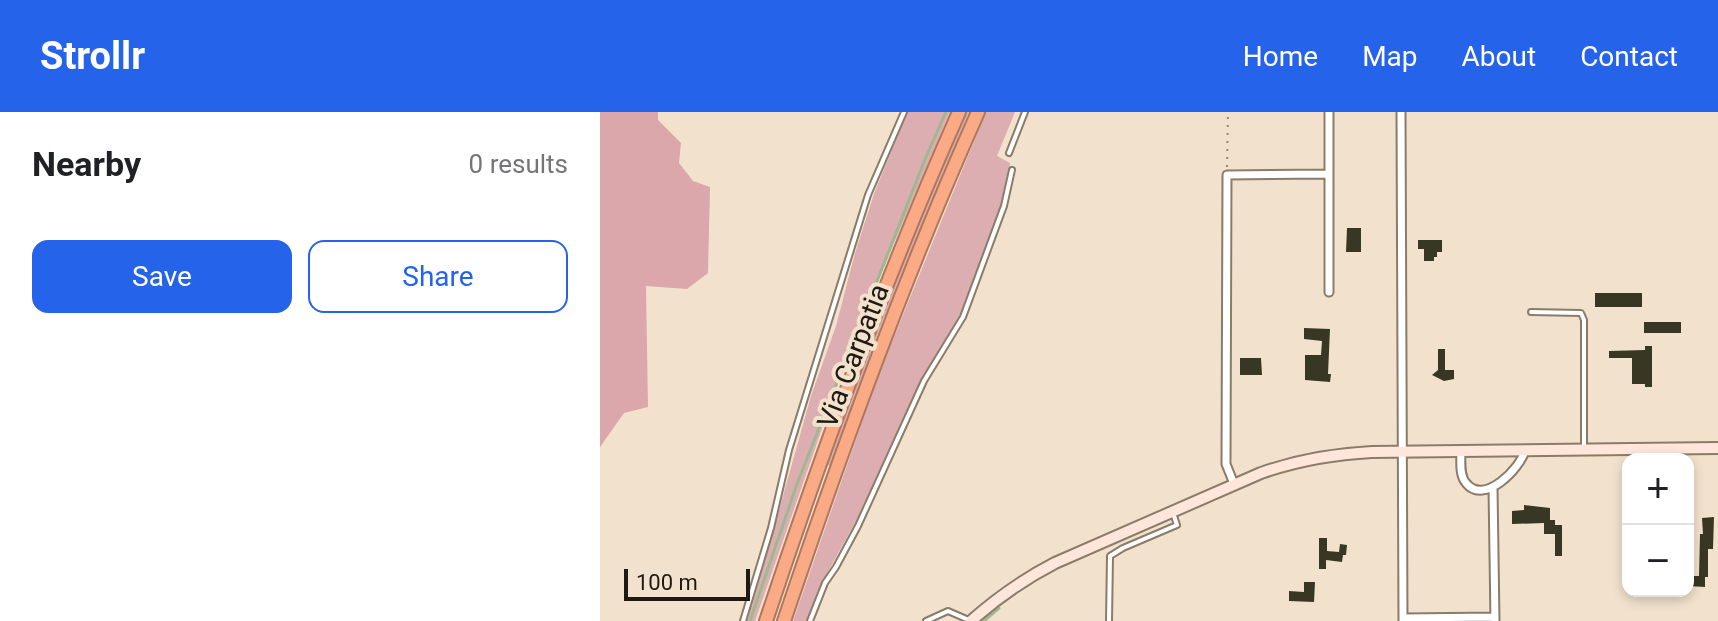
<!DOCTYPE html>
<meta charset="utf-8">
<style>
:root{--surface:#fff;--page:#f6f6f6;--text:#202124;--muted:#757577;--line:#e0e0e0;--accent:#2563eb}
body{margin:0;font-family:Roboto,sans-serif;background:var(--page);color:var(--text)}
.controls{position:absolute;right:24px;bottom:24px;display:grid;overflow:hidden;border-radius:16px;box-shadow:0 4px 12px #0003}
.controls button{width:72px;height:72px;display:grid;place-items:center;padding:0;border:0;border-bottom:2px solid var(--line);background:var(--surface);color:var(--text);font:40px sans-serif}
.scale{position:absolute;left:24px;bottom:20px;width:126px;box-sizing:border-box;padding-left:8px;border:4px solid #1e1912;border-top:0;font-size:22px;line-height:28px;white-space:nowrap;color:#1e1912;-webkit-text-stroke:6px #f2e2cd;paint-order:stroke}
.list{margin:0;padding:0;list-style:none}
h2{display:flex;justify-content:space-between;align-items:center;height:104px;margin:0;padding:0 32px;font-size:34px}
h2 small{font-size:26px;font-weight:400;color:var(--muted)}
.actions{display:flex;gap:16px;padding:24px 32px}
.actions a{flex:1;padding:18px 0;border:2px solid var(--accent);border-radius:16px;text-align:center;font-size:28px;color:var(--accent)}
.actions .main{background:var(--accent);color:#fff}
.map{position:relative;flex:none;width:1118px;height:509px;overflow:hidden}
header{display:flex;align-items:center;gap:48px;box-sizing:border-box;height:112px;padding:0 40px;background:var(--accent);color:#fff}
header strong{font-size:38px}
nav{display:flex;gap:44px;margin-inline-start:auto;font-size:28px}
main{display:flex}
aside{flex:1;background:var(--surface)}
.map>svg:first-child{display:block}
.green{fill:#dcaeb1}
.forest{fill:#dba7aa}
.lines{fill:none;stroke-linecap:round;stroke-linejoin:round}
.stream{stroke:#9eb891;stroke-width:3}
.building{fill:#383723}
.lane-casing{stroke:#8a7c69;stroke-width:8}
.street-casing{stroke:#8a7c69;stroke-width:11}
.secondary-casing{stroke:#8a7c69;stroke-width:14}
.highway-casing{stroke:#ae775d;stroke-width:16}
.path{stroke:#938879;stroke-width:2;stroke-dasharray:2 6;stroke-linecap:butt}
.lane{stroke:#fff;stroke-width:4}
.street{stroke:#fff;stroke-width:7}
.secondary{stroke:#fee6db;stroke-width:10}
.highway{stroke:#fbaa86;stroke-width:12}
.labels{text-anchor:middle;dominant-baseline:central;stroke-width:8;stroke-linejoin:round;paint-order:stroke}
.street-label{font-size:28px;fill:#1e1912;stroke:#f2e2cd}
</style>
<header>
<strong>Strollr</strong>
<nav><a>Home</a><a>Map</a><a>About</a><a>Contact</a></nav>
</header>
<main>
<aside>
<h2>Nearby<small>0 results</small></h2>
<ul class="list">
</ul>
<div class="actions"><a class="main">Save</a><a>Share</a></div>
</aside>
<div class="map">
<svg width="1118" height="509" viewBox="0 0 1118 509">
<rect width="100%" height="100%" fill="#f2e2cd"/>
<path class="green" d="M307 0H350L254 225 155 509H146L169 434 211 284 236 214 255 141 274 82Z
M366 0H369L280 216 230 354 225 352 275 216 320 106Z
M386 0H415L397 44 410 51 404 88 359 205 315 280 259 403 218 478 207 509H193L278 264Z"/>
<path class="forest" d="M0 0H58V8L81 31 79 51 93 69 110 75 108 161 87 177 46 174 48 295 24 301 0 335Z"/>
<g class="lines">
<path class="stream" d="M150 509 197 372 326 45 346 0
M384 509 399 496"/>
</g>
<path class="building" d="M747 116H761V140H746Z
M818 128H842V140H837V145H834V149H824V137H818Z
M995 181H1042V195H995Z
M1044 210H1081V221H1044Z
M704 216 730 217 728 262H731L730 270 705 268V243H721L722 229 704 227Z
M1045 234H1052V275H1045V272H1032V246H1009V239L1045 238Z
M838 237H845V258H854V267L844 269 832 263 838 258Z
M640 246H661L662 263H640Z
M924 393 950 396V408H955V413H962V444H955V422H944V411L912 412V399L924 398Z
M1114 405 1113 437H1108V465H1105V475L1088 474 1089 464H1099L1100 422H1103L1102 406Z
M719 426H727V439L739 440 740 432 747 433 746 443H743L742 450 726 448V457H719Z
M704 470H715L714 490 689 489V479L704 480Z"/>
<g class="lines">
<defs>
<path id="lane" d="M409 41 425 0
M931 200 981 201 984 208V335
M143 509 171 416 189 338 268 83 304 0
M210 509 225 471 236 455 258 414 324 269 363 205 404 94 412 58
M326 509 348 499 371 509
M509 509 510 444 523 436 577 413 573 401"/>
<path id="street" d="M729 0V180
M801 0 803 509
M861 339C861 348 859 363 866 371 884 394 921 356 925 338
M634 372 626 352 627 63 729 62
M893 375 895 509
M803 506 895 505"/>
<path id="secondary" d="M371 509C397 486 424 467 455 451L661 361C698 348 733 342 772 340L1118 336"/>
<path id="highway" d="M166 509C223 337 285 166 359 0
M184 509C242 337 304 166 378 0"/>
</defs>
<use href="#lane" class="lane-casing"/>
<use href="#street" class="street-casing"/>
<use href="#secondary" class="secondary-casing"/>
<use href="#highway" class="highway-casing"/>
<path class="path" d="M627 55 628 0"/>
<use href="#lane" class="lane"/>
<use href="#street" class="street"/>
<use href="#secondary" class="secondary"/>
<use href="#highway" class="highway"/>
</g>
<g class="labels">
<g class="street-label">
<text transform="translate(253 244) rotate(-69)">Via Carpatia</text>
</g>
</g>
</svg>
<div class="controls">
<button>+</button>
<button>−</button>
</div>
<div class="scale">100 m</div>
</div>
</main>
